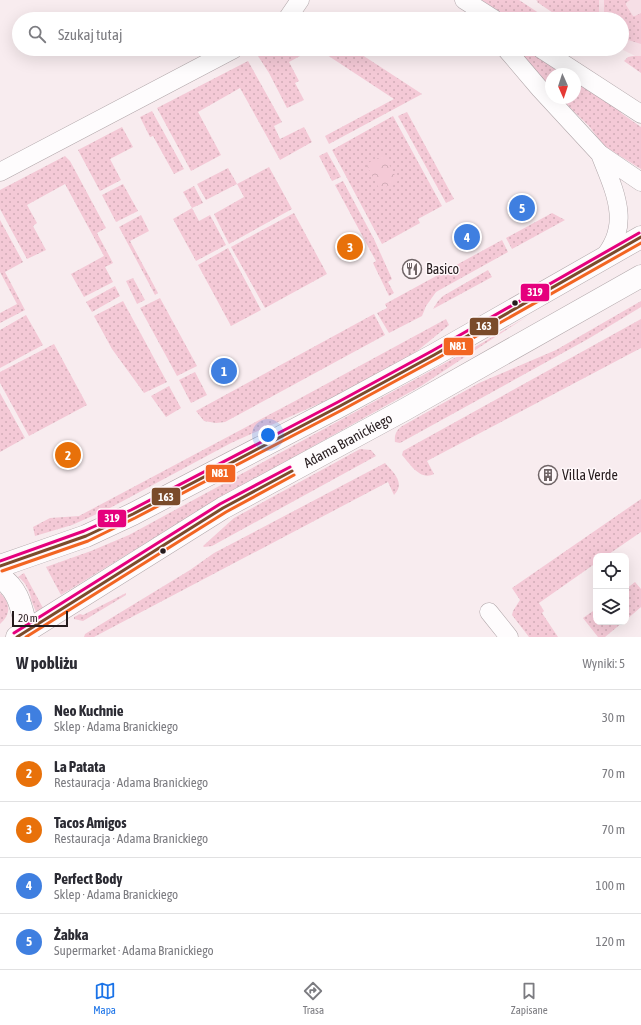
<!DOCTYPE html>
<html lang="pl">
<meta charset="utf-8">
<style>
:root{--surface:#fff;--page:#f7f7f7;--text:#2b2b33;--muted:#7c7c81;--line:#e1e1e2;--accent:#1a73e8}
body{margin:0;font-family:"Asap Condensed",sans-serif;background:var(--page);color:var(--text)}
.controls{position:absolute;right:12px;bottom:12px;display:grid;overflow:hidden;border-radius:8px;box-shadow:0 4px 16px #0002}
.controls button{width:36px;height:36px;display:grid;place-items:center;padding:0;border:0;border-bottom:1px solid var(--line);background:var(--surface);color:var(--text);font:20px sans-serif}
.compass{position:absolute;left:545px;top:68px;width:36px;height:36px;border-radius:50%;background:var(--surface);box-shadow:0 4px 16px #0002;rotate:177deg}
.scale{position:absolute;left:12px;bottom:10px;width:56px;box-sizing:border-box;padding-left:4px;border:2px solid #251b1d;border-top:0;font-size:11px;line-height:14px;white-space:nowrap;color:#251b1d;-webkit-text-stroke:3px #fff8fa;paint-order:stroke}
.you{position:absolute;left:268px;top:435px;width:14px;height:14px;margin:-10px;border:3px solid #fff;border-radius:50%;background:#1a73e8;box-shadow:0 0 0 6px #1a73e833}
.badge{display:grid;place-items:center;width:26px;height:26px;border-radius:50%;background:var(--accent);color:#fff;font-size:13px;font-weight:700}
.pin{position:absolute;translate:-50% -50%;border:2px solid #fff;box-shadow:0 1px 4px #0006}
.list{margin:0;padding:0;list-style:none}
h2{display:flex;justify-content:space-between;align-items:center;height:52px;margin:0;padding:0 16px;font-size:17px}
h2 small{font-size:13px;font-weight:400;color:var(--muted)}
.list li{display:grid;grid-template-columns:26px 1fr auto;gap:12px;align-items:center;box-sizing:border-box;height:56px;padding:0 16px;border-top:1px solid var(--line)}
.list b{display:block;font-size:15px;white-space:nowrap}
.list p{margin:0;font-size:13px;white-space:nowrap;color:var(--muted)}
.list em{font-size:13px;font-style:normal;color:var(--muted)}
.icon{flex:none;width:22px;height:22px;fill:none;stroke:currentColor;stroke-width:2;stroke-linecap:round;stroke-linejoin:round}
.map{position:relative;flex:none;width:641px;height:637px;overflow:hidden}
.search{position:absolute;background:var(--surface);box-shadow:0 4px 16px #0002;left:12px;right:12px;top:12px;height:44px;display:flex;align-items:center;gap:10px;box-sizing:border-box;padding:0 14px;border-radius:22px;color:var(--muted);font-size:15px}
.sheet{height:332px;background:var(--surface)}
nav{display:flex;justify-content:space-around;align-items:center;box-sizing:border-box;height:56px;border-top:1px solid var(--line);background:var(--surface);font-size:11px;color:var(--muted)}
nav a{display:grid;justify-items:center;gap:2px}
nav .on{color:var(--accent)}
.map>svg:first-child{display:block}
.built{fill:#f6dfe6}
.grass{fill:url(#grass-dots)}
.park{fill:url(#park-crowns)}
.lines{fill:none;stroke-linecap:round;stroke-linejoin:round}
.minor-casing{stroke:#b0a6a9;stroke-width:19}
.secondary-casing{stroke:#b0a6a9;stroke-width:23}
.minor{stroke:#fefcfd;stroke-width:18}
.secondary{stroke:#fefcfd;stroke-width:22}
.bus-1-casing{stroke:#fff8fa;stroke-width:6}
.bus-2-casing{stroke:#fff8fa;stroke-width:6}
.bus-3-casing{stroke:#fff8fa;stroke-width:6}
.bus-1{stroke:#7a4b2a;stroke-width:3}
.bus-2{stroke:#f26522;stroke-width:3}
.bus-3{stroke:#e5007d;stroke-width:3}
.bus-dot{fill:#251b1d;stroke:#fff8fa;stroke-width:1.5}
.labels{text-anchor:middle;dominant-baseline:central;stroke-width:3;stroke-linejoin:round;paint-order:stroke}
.poi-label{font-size:14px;fill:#251b1d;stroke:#fff8fa;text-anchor:start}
.street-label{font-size:14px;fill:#251b1d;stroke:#fff8fa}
.line-badge{stroke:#fff8fa;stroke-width:1.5}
.badge-label{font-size:11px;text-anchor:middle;font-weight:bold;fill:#fff}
</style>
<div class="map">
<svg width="641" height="637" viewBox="0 0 641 637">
<defs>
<pattern id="grass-dots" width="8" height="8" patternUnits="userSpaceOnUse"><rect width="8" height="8" fill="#f4c9d6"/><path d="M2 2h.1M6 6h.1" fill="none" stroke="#d1acb7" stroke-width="1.8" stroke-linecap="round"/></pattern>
<pattern id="park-crowns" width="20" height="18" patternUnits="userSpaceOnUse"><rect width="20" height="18" fill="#f4c9d6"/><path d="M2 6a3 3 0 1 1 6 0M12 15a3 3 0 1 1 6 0" fill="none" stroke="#d1acb7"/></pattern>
</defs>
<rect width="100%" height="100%" fill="#f8ecef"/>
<path class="built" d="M536 0H641V59L621 49 622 19H567Z"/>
<path class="grass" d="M481 0H519L548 19H511Z
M536 0H599V15L594 18 595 19H562L537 2 538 1Z
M604 0H630L626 3V5L633 16H635L641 13V44L622 38V19H608L604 12Z
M271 49H313L289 62 299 81 295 83 304 100 287 108 269 73 258 56Z
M318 49H353L422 94 329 144 325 136 394 99Z
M515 49H530L569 74H551V90Z
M633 56H641V73L624 61 628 57Z
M248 61 282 122 274 126 280 139 304 127 312 142 280 160 240 88 198 112 221 155 191 171 157 108Z
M575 78 622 111 621 113 641 127V169L604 146 589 126 560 98H575Z
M152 111 184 169 174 174 153 136 150 137 140 117Z
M407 112 454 199 446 203 398 116Z
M393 116 442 206 418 219 420 223 382 244 332 150Z
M122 127 133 147 110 159 121 180 100 191 78 150Z
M327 152 341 177 332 181 319 156Z
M65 156 70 161 106 228 97 233 113 263 105 267 113 282 84 297 71 274 104 256 65 184 27 205 37 223 33 226 46 250 27 259 0 209V190Z
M269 167 292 209 229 244 214 214 244 197 237 184 206 200 197 184 228 168 237 184Z
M343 181 374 239 392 279 388 282 394 293 389 296 373 263 376 261 371 252 335 185Z
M123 184 138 211 116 222 102 195Z
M194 186 203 203 192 208 199 221 210 215 226 245 196 261 173 219 192 208 183 192Z
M294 213 327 274 265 308 231 247Z
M552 213 565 220 512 249 506 238Z
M141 215 149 231 130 241 158 293 155 295 119 227Z
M0 220 23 262 5 272 25 310 0 323V313L17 304 0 272Z
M502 240 508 252 436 292 426 306 422 316 389 333 377 313 387 308 385 304Z
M228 248 261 310 231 326 198 265Z
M488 270 492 277 433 309 438 301 443 296Z
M133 278 145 300 137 304 126 281Z
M115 286 120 296 92 312 86 302Z
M160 298 197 366 177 376 140 308Z
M123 301 167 382 144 393 112 349 94 316Z
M641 301V307L588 339 400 443 395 442C394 434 397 429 404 425L479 383 556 350Z
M374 314 385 335 225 422 216 423 204 421 196 411Z
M26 315 43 345 0 368V330Z
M528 316 489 341 421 386 201 509 61 595 46 567 91 551 129 535 482 343Z
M446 319 449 325 416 352 343 393 231 443 108 509 72 525 35 536 33 527 50 518 79 516 295 401Z
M641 319V348L427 461 434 474C420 481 410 464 402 455L403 451Z
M54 344 87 405 29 436 0 383V372Z
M195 372 207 395 191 403 179 380Z
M169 386 181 408 166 417 151 396Z
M0 393 25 438 0 452Z
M360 449 371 450 376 456 212 546 204 547 203 546 234 518Z
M385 463C393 472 406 483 394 495L388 482 94 637H84L85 634 190 570 214 553Z
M641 499V532L606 556H596V563L539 603 544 611 542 613 558 637H529L512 615 513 611 520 600 512 588Z
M24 573 43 608 36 612 30 597 32 600C29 591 26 582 18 577Z
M635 582 641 589V607L626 620V589Z
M0 593C10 602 12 614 0 624Z
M126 593V595L83 621 74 619V617L80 614 83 615Z
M596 609V622H623L605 637H598L583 618Z"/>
<path class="park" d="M384 155 398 181 380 190 366 164Z"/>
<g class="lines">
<defs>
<path id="minor" d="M464 0 494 19
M287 19 300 0
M506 49 540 89 600 154 641 182
M541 49 641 114
M600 154C614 190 633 225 602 259
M0 172 234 49
M489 612 509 637"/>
<g id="secondary">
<path d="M0 566 86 536 133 514 340 406 434 355 641 237"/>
<path d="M0 577C20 591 21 608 27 630"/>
<path id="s1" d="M17 637 223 508 404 410 641 276"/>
</g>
</defs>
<use href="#minor" class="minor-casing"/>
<use href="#secondary" class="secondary-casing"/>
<use href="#minor" class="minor"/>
<use href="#secondary" class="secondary"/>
<defs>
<path id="bus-1" d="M0 566 86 536 133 514 340 406 434 355 641 237
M17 637 223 508 292 471"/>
<path id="bus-2" d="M2 571 88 541 135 518 342 410 436 359 641 243
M26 637 226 512 294 475"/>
<path id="bus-3" d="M0 561 84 531 131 510 338 402 432 351 639 233
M14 633 220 504 290 467"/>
</defs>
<use href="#bus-1" class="bus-1-casing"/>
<use href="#bus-2" class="bus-2-casing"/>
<use href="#bus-3" class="bus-3-casing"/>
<use href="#bus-1" class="bus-1"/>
<use href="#bus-2" class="bus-2"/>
<use href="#bus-3" class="bus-3"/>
</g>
<defs>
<symbol id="restaurant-ring" viewBox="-11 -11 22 22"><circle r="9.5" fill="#fff8fa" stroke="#6f6466" stroke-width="1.5"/><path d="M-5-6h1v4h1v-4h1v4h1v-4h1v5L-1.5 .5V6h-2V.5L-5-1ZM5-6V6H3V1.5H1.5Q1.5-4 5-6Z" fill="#6f6466"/></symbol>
<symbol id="building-ring" viewBox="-11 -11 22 22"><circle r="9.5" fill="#fff8fa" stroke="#6f6466" stroke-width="1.5"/><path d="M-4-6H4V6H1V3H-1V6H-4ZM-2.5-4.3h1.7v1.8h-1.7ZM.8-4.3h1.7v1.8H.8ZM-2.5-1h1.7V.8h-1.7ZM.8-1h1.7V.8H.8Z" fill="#6f6466"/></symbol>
</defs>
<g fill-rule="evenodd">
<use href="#restaurant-ring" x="401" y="258" width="22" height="22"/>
<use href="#building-ring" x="537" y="464" width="22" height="22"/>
</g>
<g class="bus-dot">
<circle cx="515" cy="303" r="3.5"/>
<circle cx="163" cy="551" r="3.5"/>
</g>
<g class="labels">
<g class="poi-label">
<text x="426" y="269">Basico</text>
<text x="562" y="475">Villa Verde</text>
</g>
<g class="street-label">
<text stroke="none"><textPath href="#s1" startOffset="385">Adama Branickiego</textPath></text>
</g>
</g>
<g class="line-badge">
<rect x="520" y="283" width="30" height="19" rx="4" fill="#e5007d"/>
<rect x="469" y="317" width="30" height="19" rx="4" fill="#7a4b2a"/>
<rect x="443" y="337" width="31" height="19" rx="4" fill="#f26522"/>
<rect x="205" y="464" width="31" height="19" rx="4" fill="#f26522"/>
<rect x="151" y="487" width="30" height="19" rx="4" fill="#7a4b2a"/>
<rect x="97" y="509" width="30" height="19" rx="4" fill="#e5007d"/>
</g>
<g class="badge-label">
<text x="535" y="296">319</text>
<text x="484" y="330">163</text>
<text x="458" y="350">N81</text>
<text x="220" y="477">N81</text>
<text x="166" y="501">163</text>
<text x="112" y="522">319</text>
</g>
</svg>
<div class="controls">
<button><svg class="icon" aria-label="locate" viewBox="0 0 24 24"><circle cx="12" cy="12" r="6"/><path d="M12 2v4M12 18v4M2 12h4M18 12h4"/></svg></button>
<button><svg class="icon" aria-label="layers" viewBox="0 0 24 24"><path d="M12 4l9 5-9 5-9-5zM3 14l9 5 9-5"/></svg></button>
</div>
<svg class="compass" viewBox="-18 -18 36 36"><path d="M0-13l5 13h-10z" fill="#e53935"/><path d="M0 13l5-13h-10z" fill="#7c7c81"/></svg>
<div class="scale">20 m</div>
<div class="you"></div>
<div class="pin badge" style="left:224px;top:371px;background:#3f7fe0">1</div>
<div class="pin badge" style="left:68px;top:455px;background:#e8710a">2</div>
<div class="pin badge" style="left:350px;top:247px;background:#e8710a">3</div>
<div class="pin badge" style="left:467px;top:237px;background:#3f7fe0">4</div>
<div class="pin badge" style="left:522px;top:208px;background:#3f7fe0">5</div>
<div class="search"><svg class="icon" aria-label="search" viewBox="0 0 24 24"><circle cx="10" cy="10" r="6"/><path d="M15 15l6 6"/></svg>Szukaj tutaj</div>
</div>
<section class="sheet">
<h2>W pobliżu<small>Wyniki: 5</small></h2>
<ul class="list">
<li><span class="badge" style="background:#3f7fe0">1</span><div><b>Neo Kuchnie</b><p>Sklep · Adama Branickiego</p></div><em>30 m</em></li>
<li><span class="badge" style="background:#e8710a">2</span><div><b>La Patata</b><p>Restauracja · Adama Branickiego</p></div><em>70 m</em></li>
<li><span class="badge" style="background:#e8710a">3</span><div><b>Tacos Amigos</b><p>Restauracja · Adama Branickiego</p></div><em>70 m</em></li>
<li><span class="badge" style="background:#3f7fe0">4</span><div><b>Perfect Body</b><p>Sklep · Adama Branickiego</p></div><em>100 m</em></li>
<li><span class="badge" style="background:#3f7fe0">5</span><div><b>Żabka</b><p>Supermarket · Adama Branickiego</p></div><em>120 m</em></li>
</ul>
</section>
<nav>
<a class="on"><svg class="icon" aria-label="map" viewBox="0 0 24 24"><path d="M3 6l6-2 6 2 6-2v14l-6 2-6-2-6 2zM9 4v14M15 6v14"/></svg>Mapa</a>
<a><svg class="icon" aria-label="directions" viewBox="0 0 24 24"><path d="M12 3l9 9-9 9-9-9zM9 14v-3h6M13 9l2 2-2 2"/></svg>Trasa</a>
<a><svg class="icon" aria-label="saved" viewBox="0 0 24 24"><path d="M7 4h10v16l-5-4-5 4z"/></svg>Zapisane</a>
</nav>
